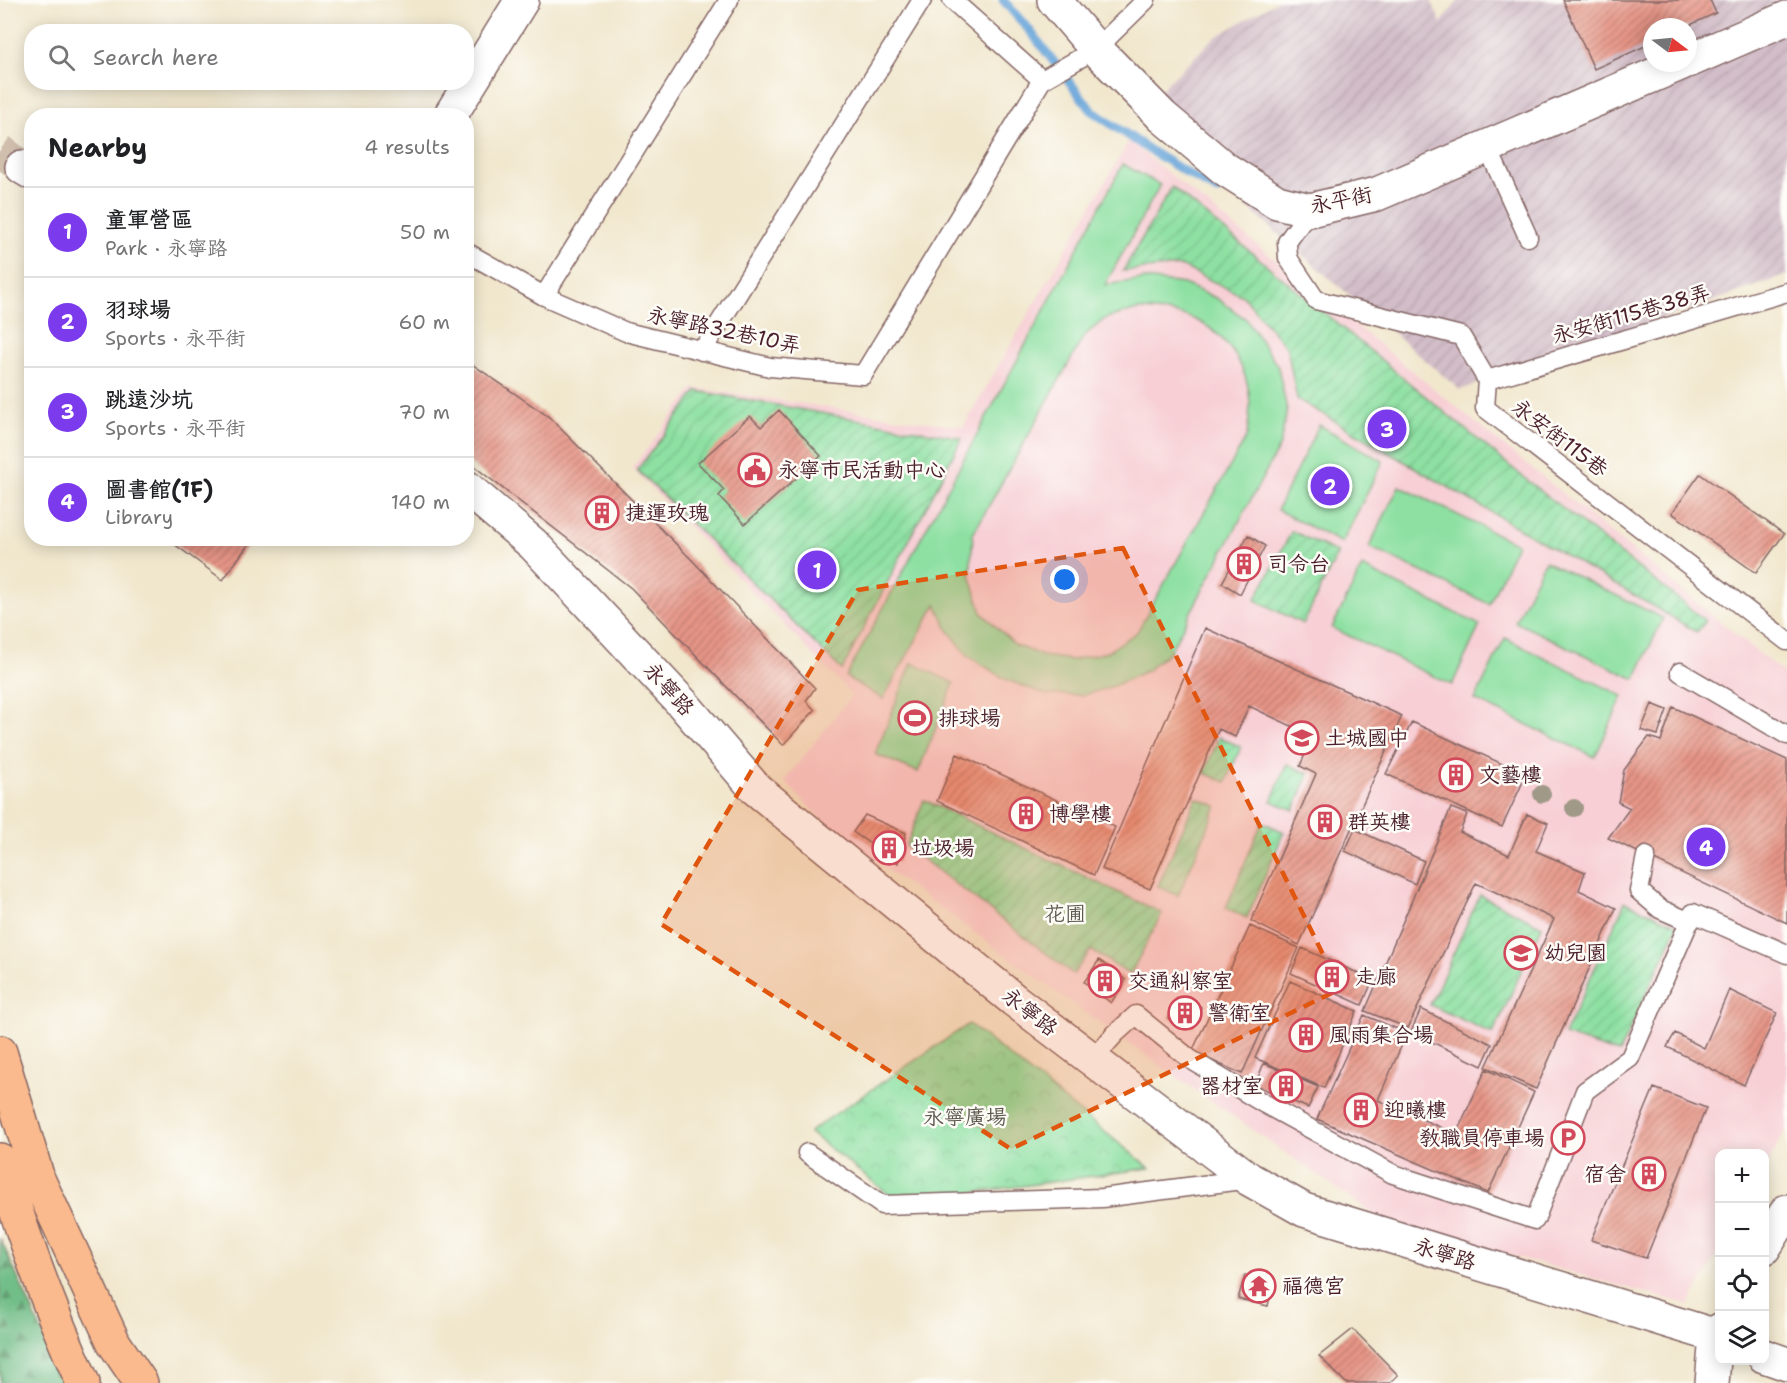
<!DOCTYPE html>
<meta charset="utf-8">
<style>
:root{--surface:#fff;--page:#f2f2f2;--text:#202124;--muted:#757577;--line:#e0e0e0;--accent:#7c3aed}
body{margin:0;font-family:"Shantell Sans","LXGW WenKai TC",sans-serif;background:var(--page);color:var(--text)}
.controls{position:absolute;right:18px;bottom:18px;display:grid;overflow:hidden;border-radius:12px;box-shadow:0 3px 15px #0003}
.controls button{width:54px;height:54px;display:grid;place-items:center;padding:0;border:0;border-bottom:2px solid var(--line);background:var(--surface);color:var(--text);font:30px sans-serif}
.compass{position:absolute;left:1643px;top:18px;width:54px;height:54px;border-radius:50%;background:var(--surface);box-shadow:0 3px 15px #0003;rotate:106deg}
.you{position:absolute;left:1065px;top:580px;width:21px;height:21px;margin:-15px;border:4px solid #fff;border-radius:50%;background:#1a73e8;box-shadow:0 0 0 9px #1a73e833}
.badge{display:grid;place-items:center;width:39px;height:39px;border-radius:50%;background:var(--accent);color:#fff;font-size:20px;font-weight:700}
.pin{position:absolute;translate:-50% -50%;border:3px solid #fff;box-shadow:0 2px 6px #0006}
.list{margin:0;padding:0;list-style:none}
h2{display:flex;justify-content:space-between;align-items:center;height:78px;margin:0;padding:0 24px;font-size:26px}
h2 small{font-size:20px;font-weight:400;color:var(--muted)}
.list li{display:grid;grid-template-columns:39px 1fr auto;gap:18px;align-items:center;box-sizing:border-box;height:90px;padding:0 24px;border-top:2px solid var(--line)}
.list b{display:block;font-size:22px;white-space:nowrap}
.list p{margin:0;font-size:20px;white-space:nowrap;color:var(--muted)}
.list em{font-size:20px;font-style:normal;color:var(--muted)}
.icon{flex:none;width:33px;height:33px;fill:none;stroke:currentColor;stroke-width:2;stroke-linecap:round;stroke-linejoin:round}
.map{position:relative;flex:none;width:1787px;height:1383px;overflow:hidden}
.search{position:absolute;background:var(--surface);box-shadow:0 3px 15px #0003;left:24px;top:24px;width:450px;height:66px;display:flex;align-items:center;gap:15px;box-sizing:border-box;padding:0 21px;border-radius:24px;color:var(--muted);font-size:22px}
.panel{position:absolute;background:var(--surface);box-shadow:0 3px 15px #0003;left:24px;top:108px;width:450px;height:438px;border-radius:24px}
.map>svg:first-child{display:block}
.built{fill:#f7cfd5}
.industrial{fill:url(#industrial-furrows);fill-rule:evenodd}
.grass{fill:#8de0a2;stroke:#6c8066;stroke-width:1.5;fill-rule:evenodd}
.forest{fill:url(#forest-firs);stroke:#5e6e5a;stroke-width:1.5}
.park{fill:url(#park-crowns);stroke:#6c8066;stroke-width:1.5}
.garden{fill:url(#garden-furrows);stroke:#6c8066;stroke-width:1.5}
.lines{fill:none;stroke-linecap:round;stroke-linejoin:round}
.stream{stroke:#68a5d9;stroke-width:9}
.building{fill:url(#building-hatch)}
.minor-tunnel{stroke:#d0bfad;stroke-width:33;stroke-dasharray:33 16;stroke-linecap:butt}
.service-casing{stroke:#846564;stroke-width:21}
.minor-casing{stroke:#846564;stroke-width:36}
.motorway-casing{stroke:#846564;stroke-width:36}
.service{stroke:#fff;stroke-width:18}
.minor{stroke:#fff;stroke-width:33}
.motorway{stroke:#fbba8d;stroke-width:33}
.tree{fill:#a09988}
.marked{fill:#e0560e;fill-opacity:0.2;stroke:#e0560e;stroke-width:4.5;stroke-dasharray:12 8;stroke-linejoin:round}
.labels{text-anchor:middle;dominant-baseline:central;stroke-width:5;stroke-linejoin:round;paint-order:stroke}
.street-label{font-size:21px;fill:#4a1f2b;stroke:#fdfcf7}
.poi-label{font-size:21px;fill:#4a1f2b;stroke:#fdfcf7;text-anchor:start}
.park-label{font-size:21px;fill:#5e594f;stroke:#fdfcf7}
</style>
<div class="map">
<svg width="1787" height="1383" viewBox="0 0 1787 1383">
<defs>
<pattern id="industrial-furrows" width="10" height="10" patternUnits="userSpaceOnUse" patternTransform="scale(1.5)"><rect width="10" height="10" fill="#d2bdc8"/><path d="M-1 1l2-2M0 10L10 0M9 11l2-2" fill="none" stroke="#b6a2ac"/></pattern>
<pattern id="forest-firs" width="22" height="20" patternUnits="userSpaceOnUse" patternTransform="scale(1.5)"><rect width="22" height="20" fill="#72be88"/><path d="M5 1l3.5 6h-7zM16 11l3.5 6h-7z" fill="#609a6f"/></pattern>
<pattern id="park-crowns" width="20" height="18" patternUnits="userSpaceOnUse" patternTransform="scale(1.5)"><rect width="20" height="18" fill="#8de0a2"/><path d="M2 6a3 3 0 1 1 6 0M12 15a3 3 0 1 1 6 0" fill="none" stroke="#7bc08c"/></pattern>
<pattern id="garden-furrows" width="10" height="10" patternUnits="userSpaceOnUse" patternTransform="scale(1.5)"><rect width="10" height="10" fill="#8de0a2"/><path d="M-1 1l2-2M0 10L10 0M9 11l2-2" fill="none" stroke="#7bc08c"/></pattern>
<pattern id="building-hatch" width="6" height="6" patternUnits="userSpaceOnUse" patternTransform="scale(1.5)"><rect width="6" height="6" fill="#e69586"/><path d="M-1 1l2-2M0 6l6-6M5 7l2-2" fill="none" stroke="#bc796e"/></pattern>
</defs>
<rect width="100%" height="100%" fill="#fdfcf7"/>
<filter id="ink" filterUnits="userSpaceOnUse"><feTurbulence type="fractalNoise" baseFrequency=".0167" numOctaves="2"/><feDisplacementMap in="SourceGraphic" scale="12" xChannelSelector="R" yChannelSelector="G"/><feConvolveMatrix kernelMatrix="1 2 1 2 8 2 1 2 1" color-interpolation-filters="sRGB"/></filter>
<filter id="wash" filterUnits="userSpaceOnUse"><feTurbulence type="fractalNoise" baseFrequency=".008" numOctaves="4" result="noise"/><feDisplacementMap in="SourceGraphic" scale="24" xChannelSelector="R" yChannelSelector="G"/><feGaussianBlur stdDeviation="1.35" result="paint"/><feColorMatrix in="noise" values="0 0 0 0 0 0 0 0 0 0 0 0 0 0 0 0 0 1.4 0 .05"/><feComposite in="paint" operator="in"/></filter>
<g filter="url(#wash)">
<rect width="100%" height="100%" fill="#f1e7cd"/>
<path class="built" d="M1129 141 1787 676V1128L1765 1169 1764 1154H1720L1719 1250 1689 1305 1382 1220 1115 1034 832 830 784 781 852 695 632 468 694 388 963 427Z"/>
<path class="industrial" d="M1279 0H1431L1441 23 1459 0H1787V275L1460 390 1137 113 1214 38ZM1652 27H1688V63H1652Z"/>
<path class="grass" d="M1123 164 1160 185 1105 285 1145 279 1184 284 1218 299 1247 320 1278 367 1287 410 1280 445 1170 651 1146 671 1114 686 1084 695H1046L1005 679 968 656 948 630 936 604 883 699 846 677ZM1138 310C1157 311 1180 312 1198 321 1228 336 1249 369 1250 403 1250 414 1248 425 1247 436L1137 632 1107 652 1072 660 1043 656 1015 645 982 613 970 575 973 534 1084 336 1106 318Z
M1319 425 1383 461 1342 543 1277 510Z
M1399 486 1517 544 1489 604 1369 547Z
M1545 561 1663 618 1635 679 1515 622Z
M1362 567 1480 625 1452 685 1332 628Z
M1505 638 1623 696 1595 757 1475 700Z
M912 663 954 683 918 772 875 754Z"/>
<path class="forest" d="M0 1238 65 1383H0Z"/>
<path class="park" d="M969 1024 1150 1168 900 1203 809 1132Z"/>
<path class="garden" d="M1172 187 1533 485 1706 621 1697 632 1297 399 1287 348 1243 296 1181 266 1123 271Z
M697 391 962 438 842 670 637 470Z
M1292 531 1338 553 1303 624 1255 600Z
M1219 737 1241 747 1226 782 1204 773Z
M1287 764 1309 774 1294 810 1271 801Z
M1196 798 1217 806 1178 896 1158 886Z
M924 800 1162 913 1130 975 1091 950 1073 974 906 846Z
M1262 822 1284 832 1247 918 1226 908Z
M1480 895 1542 926 1493 1034 1430 1005Z
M1625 902 1678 925 1619 1053 1564 1035Z"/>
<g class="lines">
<path class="stream" d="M1003 0 1030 31 1092 111 1151 151 1217 191"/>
</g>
<g id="blocks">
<path class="building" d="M1563 0H1710L1716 13 1686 27H1652V43L1594 69Z
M466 360 549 417 692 560 815 688 806 701 815 710 783 745 631 588 466 460Z
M779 410 821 456 745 524 719 496 724 490 698 463 750 416 761 427Z
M1700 474 1784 534 1756 573 1672 513Z
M1248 535 1265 546 1240 594 1222 583Z
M166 538H253L223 580Z
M1205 628 1402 716 1299 945 1251 921 1316 774 1300 766 1313 736 1249 706 1235 737 1219 729 1150 889 1102 869Z
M1652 704 1667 710 1658 735 1641 730Z
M1673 707 1787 760V923L1608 838 1630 808 1618 802 1624 770 1649 737 1661 741Z
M1412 722 1526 775 1502 827 1386 774Z
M957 754 1115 827 1094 875 937 801Z
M1451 808 1467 814 1460 832 1509 855 1527 814 1548 823 1536 851 1585 872 1579 890 1616 908 1536 1089 1486 1067 1554 919 1476 883 1408 1028 1365 1011Z
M865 815 906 833 898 863 853 832Z
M1355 829 1424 861 1415 884 1345 851Z
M1250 926 1299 948 1242 1074 1192 1052Z
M1302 948 1373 980 1362 1005 1291 973Z
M1099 960 1126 980 1111 1003 1084 982Z
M1290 981 1357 1011 1324 1088 1255 1058Z
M1729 990 1777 1013 1744 1085 1667 1047 1675 1033 1704 1048Z
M1177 998 1201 1007 1193 1028 1169 1019Z
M1421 1009 1492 1044 1482 1066 1411 1032Z
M1364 1015 1407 1033 1378 1100 1456 1134 1486 1069 1534 1092 1488 1193 1317 1119Z
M1264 1063 1318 1087 1308 1108 1255 1085Z
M1654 1088 1706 1108 1646 1258 1591 1240Z
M1245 1275 1273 1281 1268 1306 1238 1299Z
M1353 1329 1398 1375 1390 1383H1346L1319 1356Z"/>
</g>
</g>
<g filter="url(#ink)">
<use href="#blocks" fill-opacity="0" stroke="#846564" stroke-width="1.5"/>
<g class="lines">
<path class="minor-tunnel" d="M0 150 22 167"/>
<defs>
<path id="service" d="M952 0 1042 80 1096 49 1146 0
M1487 146 1528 237
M1310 210 1287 242 1288 258 1316 300 1461 336 1487 380 1485 408 1787 641
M466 252 544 296 626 332 770 367 863 375 1042 80
M544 296 729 0
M702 351 922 0
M1487 380 1787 292
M1680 672 1787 735
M1646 856 1639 891 1660 909 1690 922
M1092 1060 1115 1034 1136 1015 1190 1059 1263 1103 1393 1174 1535 1220 1585 1091 1630 1058 1693 913 1787 954
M807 1153 882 1205 1102 1198 1249 1179"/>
<path id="minor" d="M1054 0 1096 49 1163 117 1225 169 1277 202 1310 210 1377 194 1682 63
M1688 61 1787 18
M450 116 522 0
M22 167 32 173
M466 487 533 544 683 704 756 789 1014 1000 1249 1179 1304 1210 1720 1337
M1764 1248 1787 1211
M1764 1356 1787 1364
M1712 1383 1716 1336 1720 1330"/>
<path id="motorway" d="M0 1052 38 1179 114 1343 141 1383
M0 1160C23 1236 50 1311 83 1383"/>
</defs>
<use href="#service" class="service-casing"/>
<use href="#minor" class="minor-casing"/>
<use href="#motorway" class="motorway-casing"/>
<use href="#service" class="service"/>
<use href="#minor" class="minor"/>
<use href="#motorway" class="motorway"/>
</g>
<g class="tree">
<circle cx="1542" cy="794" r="9"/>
<circle cx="1574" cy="808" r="9"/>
</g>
</g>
<path class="marked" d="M1123 548 1340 989 1011 1149 661 924 858 590Z"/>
<defs>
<symbol id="civic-ring" viewBox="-11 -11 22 22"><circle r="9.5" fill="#fdfcf7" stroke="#d1495b" stroke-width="1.5"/><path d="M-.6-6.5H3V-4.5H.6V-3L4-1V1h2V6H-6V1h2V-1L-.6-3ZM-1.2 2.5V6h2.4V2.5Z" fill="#d1495b"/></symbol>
<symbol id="building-ring" viewBox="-11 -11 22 22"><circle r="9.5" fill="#fdfcf7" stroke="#d1495b" stroke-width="1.5"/><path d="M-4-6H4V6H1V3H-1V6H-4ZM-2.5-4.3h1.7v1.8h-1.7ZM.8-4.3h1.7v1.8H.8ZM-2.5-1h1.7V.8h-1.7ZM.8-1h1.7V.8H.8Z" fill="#d1495b"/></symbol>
<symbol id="stadium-ring" viewBox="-11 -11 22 22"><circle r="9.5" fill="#fdfcf7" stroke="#d1495b" stroke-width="1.5"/><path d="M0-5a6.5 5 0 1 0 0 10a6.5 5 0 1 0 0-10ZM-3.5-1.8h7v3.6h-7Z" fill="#d1495b"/></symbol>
<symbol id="school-ring" viewBox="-11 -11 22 22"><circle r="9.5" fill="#fdfcf7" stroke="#d1495b" stroke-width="1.5"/><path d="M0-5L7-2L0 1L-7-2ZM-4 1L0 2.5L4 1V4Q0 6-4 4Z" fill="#d1495b"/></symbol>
<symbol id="parking-ring" viewBox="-11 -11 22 22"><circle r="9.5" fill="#fdfcf7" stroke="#d1495b" stroke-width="1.5"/><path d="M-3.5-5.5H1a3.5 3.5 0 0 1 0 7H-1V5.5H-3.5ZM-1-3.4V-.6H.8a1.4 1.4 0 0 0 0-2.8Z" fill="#d1495b"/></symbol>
<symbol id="temple-ring" viewBox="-11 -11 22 22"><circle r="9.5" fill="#fdfcf7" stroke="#d1495b" stroke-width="1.5"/><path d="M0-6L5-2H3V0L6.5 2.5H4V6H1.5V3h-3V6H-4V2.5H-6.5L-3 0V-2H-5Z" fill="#d1495b"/></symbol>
</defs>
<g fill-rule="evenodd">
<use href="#civic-ring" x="736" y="451" width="38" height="38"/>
<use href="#building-ring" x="583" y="494" width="38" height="38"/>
<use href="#building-ring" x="1225" y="545" width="38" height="38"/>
<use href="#stadium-ring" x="896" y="699" width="38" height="38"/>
<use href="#school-ring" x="1283" y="719" width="38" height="38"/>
<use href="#building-ring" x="1437" y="756" width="38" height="38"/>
<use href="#building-ring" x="1007" y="795" width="38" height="38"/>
<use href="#building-ring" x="1306" y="803" width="38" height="38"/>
<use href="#building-ring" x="870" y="829" width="38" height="38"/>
<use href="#school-ring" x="1502" y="934" width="38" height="38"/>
<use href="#building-ring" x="1313" y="958" width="38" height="38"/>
<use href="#building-ring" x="1086" y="962" width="38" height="38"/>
<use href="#building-ring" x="1166" y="994" width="38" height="38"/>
<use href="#building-ring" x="1287" y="1016" width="38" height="38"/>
<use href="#building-ring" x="1267" y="1067" width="38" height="38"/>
<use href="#building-ring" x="1342" y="1091" width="38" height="38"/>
<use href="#parking-ring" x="1549" y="1119" width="38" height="38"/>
<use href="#building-ring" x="1630" y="1155" width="38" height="38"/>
<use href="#temple-ring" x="1240" y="1267" width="38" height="38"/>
</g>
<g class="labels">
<g class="street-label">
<text transform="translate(1341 200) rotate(-11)">永平街</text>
<text transform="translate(1631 314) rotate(-16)">永安街115巷38弄</text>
<text transform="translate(724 330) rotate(12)">永寧路32巷10弄</text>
<text transform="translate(1560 438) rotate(37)">永安街115巷</text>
<text transform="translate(669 689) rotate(48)">永寧路</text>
<text transform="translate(1030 1012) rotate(38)">永寧路</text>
<text transform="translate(1445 1254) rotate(17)">永寧路</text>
</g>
<g class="poi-label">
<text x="778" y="470">永寧市民活動中心</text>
<text x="625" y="513">捷運玫瑰</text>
<text x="1267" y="564">司令台</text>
<text x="938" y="718">排球場</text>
<text x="1325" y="738">土城國中</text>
<text x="1479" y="775">文藝樓</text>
<text x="1049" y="814">博學樓</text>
<text x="1348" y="822">群英樓</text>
<text x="912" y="848">垃圾場</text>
<text x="1544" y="953">幼兒園</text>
<text x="1355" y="977">走廊</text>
<text x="1128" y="981">交通糾察室</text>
<text x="1208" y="1013">警衛室</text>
<text x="1329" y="1035">風雨集合場</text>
<text x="1263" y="1086" text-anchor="end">器材室</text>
<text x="1384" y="1110">迎曦樓</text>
<text x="1545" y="1138" text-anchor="end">教職員停車場</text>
<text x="1626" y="1174" text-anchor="end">宿舍</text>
<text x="1282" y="1286">福德宮</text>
</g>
<g class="park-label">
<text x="1065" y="914">花圃</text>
<text x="965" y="1117">永寧廣場</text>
</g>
</g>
</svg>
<div class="controls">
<button>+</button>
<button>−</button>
<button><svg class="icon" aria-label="locate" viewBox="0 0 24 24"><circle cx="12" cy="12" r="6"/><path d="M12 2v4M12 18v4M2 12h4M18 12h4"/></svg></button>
<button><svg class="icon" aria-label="layers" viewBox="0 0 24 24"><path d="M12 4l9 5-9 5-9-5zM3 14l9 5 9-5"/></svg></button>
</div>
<svg class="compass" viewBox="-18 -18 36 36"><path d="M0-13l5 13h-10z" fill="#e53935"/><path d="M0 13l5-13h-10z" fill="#757577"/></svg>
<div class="you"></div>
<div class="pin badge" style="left:817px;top:570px">1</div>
<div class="pin badge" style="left:1330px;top:486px">2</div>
<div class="pin badge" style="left:1387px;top:429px">3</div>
<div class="pin badge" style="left:1706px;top:847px">4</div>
<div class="search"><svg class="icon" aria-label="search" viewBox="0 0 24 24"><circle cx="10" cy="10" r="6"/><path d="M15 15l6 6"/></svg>Search here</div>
<section class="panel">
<h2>Nearby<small>4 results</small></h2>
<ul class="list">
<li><span class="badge">1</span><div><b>童軍營區</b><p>Park · 永寧路</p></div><em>50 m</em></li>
<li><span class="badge">2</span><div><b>羽球場</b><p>Sports · 永平街</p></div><em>60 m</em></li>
<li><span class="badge">3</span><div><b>跳遠沙坑</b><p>Sports · 永平街</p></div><em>70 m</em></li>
<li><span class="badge">4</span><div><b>圖書館(1F)</b><p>Library</p></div><em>140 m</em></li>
</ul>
</section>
</div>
